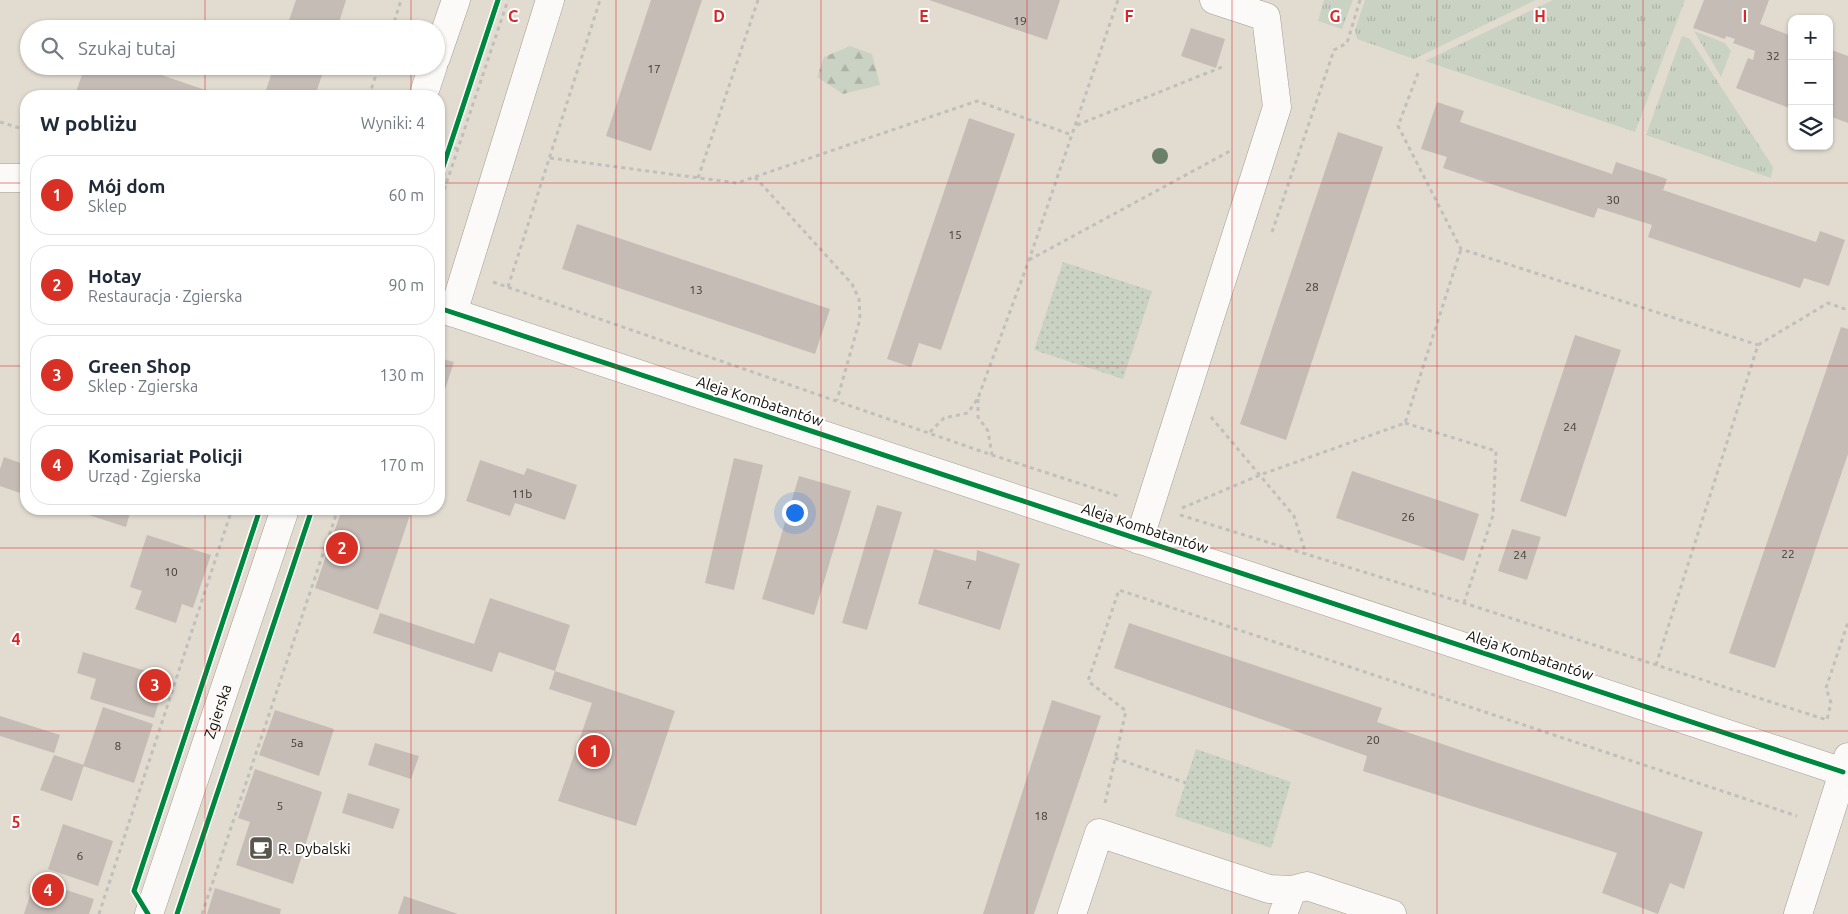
<!DOCTYPE html>
<html lang="pl">
<meta charset="utf-8">
<style>
:root{--surface:#fff;--page:#f2f2f3;--text:#1f2937;--muted:#747a83;--line:#e0e1e3;--accent:#d93025}
body{margin:0;font-family:Ubuntu,sans-serif;background:var(--page);color:var(--text)}
.controls{position:absolute;right:15px;top:15px;display:grid;overflow:hidden;border-radius:10px;box-shadow:0 1px 4px #0004}
.controls button{width:45px;height:45px;display:grid;place-items:center;padding:0;border:0;border-bottom:1px solid var(--line);background:var(--surface);color:var(--text);font:25px sans-serif}
.you{position:absolute;left:794px;top:512px;width:18px;height:18px;margin:-12px;border:4px solid #fff;border-radius:50%;background:#1a73e8;box-shadow:0 0 0 8px #1a73e833}
.badge{display:grid;place-items:center;width:32px;height:32px;border-radius:50%;background:var(--accent);color:#fff;font-size:16px;font-weight:700}
.pin{position:absolute;translate:-50% -50%;border:2px solid #fff;box-shadow:0 1px 5px #0006}
.list{margin:0;padding:0;list-style:none}
h2{display:flex;justify-content:space-between;align-items:center;height:65px;margin:0;padding:0 20px;font-size:21px}
h2 small{font-size:16px;font-weight:400;color:var(--muted)}
.list li{display:grid;grid-template-columns:32px 1fr auto;gap:15px;align-items:center;box-sizing:border-box;height:80px;margin:0 10px 10px;padding:0 10px;border:1px solid var(--line);border-radius:20px}
.list b{display:block;font-size:19px;white-space:nowrap}
.list p{margin:0;font-size:16px;white-space:nowrap;color:var(--muted)}
.list em{font-size:16px;font-style:normal;color:var(--muted)}
.icon{flex:none;width:28px;height:28px;fill:none;stroke:currentColor;stroke-width:2;stroke-linecap:round;stroke-linejoin:round}
.map{position:relative;flex:none;width:1848px;height:914px;overflow:hidden}
.search{position:absolute;background:var(--surface);box-shadow:0 1px 4px #0004;left:20px;top:20px;width:425px;height:55px;display:flex;align-items:center;gap:12px;box-sizing:border-box;padding:0 18px;border-radius:28px;color:var(--muted);font-size:19px}
.panel{position:absolute;background:var(--surface);box-shadow:0 1px 4px #0004;left:20px;top:90px;width:425px;height:425px;border-radius:20px}
.map>svg:first-child{display:block}
.grass{fill:url(#grass-tufts)}
.forest{fill:url(#forest-firs)}
.park{fill:url(#park-dots)}
.building{fill:#c6bcb6}
.lines{fill:none;stroke-linecap:round;stroke-linejoin:round}
.minor-casing{stroke:#a19c92;stroke-width:29}
.major-casing{stroke:#a19c92;stroke-width:29}
.path{stroke:#c1bfbb;stroke-width:3;stroke-dasharray:4 4;stroke-linecap:butt}
.minor{stroke:#fbfaf8;stroke-width:28}
.major{stroke:#fbfaf8;stroke-width:28}
.cycleway-casing{stroke:#fff;stroke-width:8}
.cycleway{stroke:#00873e;stroke-width:5}
.tree{fill:#6a8069}
.grid{fill:none;stroke:#d62828;stroke-width:1;stroke-opacity:0.55}
.labels{text-anchor:middle;dominant-baseline:central;stroke-width:4;stroke-linejoin:round;paint-order:stroke}
.number-label{font-size:12px;fill:#3f3a33}
.street-label{font-size:15px;fill:#120e07;stroke:#fff}
.poi-label{font-size:15px;fill:#120e07;stroke:#fff;text-anchor:start}
.grid-label{font-size:16px;text-anchor:middle;font-weight:bold;fill:#d62828;stroke:#fff;stroke-width:4;stroke-linejoin:round;paint-order:stroke}
</style>
<div class="map">
<svg width="1848" height="914" viewBox="0 0 1848 914">
<defs>
<pattern id="grass-tufts" width="24" height="20" patternUnits="userSpaceOnUse" patternTransform="scale(1.25)"><rect width="24" height="20" fill="#cad2c3"/><path d="M3 7l-1-3M5 7V3M7 7l1-3M15 17l-1-3M17 17v-4M19 17l1-3" fill="none" stroke="#acb3a6"/></pattern>
<pattern id="forest-firs" width="22" height="20" patternUnits="userSpaceOnUse" patternTransform="scale(1.25)"><rect width="22" height="20" fill="#cad2c3"/><path d="M5 1l3.5 6h-7zM16 11l3.5 6h-7z" fill="#acb3a6"/></pattern>
<pattern id="park-dots" width="8" height="8" patternUnits="userSpaceOnUse" patternTransform="scale(1.25)"><rect width="8" height="8" fill="#cad2c3"/><path d="M2 2h.1M6 6h.1" fill="none" stroke="#acb3a6" stroke-width="1.8" stroke-linecap="round"/></pattern>
</defs>
<rect width="100%" height="100%" fill="#e2dcd0"/>
<path class="grass" d="M1324 0H1353L1342 29 1318 21Z
M1365 0H1536L1414 59 1357 39 1355 30Z
M1553 0H1685L1635 132 1425 61Z
M1694 31 1725 43 1731 51 1721 77Z
M1682 36 1690 39 1773 167 1771 178 1646 135Z"/>
<path class="forest" d="M850 46 872 54 880 85 843 94 817 77 824 57Z"/>
<path class="park" d="M1063 262 1152 291 1123 379 1034 350Z
M1196 749 1291 782 1271 848 1175 816Z"/>
<path class="building" d="M296 0H346L337 29H286Z
M651 0H702L651 151 606 136Z
M929 0H1060L1047 40Z
M1704 0H1769L1760 24 1792 36V109L1736 88 1748 58 1753 60 1755 51 1733 43 1735 39 1726 36 1725 39 1693 28Z
M1191 28 1225 39 1216 68 1181 56Z
M1829 49 1848 56V123L1829 116Z
M85 66H135L217 94 216 96H79L75 95Z
M274 66H325L315 96H264Z
M1437 102 1464 111 1460 122 1612 174 1616 162 1667 179 1663 190 1816 242 1820 231 1845 240 1829 286 1804 278 1800 288 1648 237 1652 225 1598 208 1594 218 1443 168 1447 157 1421 149Z
M969 118 1015 134 941 350 919 343 911 367 887 359Z
M1338 132 1383 147 1286 440 1240 424Z
M577 224 830 309 815 354 562 269Z
M1841 327 1848 329V454L1775 668 1729 653Z
M1575 335 1621 350 1566 517 1520 501Z
M439 358 454 362 439 408Z
M4 457 26 465V495L0 486V469Z
M734 458 763 465 734 590 705 583Z
M480 460 524 475 527 468 577 485 565 520 515 503 510 516 466 501Z
M1352 471 1479 514 1464 561 1336 518Z
M799 476 851 491 814 615 762 599Z
M877 505 902 512 867 630 842 623Z
M70 509H131L126 527Z
M342 509H412L378 610 315 588Z
M1512 529 1541 537 1527 580 1498 571Z
M147 535 211 555 193 608 182 604 176 623 135 609 142 591 130 587Z
M934 549 976 561 977 550 1020 564 1000 630 918 604Z
M490 598 570 625 555 671 499 652 492 672 373 633 380 613 474 644Z
M1129 623 1382 708 1377 722 1703 832 1684 889 1670 883 1658 914 1602 893 1617 853 1363 771 1367 756 1114 668Z
M83 652 166 677 154 718 90 699 96 679 77 673Z
M555 671 675 711 636 826 558 801 592 703 549 689Z
M1052 700 1101 716 1034 914H983Z
M103 707 153 724 134 783 83 766Z
M275 710 334 729 319 776 259 755Z
M0 716 60 735 54 753 0 736Z
M375 743 419 756 411 779 368 765Z
M54 755 84 765 72 801 40 790Z
M255 769 322 792 293 884 236 865 250 822 238 818Z
M348 793 400 809 393 829 342 813Z
M63 824 113 841 98 886 48 869Z
M35 880 94 899 89 914H24Z
M215 888 281 909 280 914H207Z
M404 896 458 914H398Z"/>
<g class="lines">
<defs>
<path id="minor" d="M0 178H26
M439 308 1843 772
M453 313 550 0
M1139 540 1277 107 1266 17 1214 0
M1292 890 1307 886 1392 914
M1072 914 1099 833 1269 889 1292 890 1283 914
M1798 914 1848 757"/>
<g id="major">
<path d="M436 58 456 0"/>
<path d="M423 96 433 66"/>
<path id="s1" d="M149 914 285 509"/>
</g>
</defs>
<use href="#minor" class="minor-casing"/>
<use href="#major" class="major-casing"/>
<path class="path" d="M392 29 401 0
M1418 73 1398 126 1461 249 1758 345
M369 96 379 66
M0 122 26 130
M1077 125 1222 67
M439 143 458 149
M550 158 737 183 977 101 1072 135
M755 177 852 284 859 299 860 319 837 400
M698 178 758 0
M439 205 508 0
M1272 232 1334 50 1347 43 1360 0
M1029 260 1230 151
M493 282 992 455 1121 497
M508 287 600 0
M978 399V417L988 431 992 455
M1211 417 1294 516 1306 554
M1405 423 1496 451 1493 515 1464 603
M930 432 944 418 968 413 978 398 1029 260 1118 0
M1182 508 1260 475 1405 423 1461 249
M1180 515 1464 603 1827 720 1831 703 1826 688 1848 622
M1656 665 1758 345 1828 303 1848 310
M1115 758 1186 783
M1105 803 1126 711 1088 681 1119 590 1797 816
M99 914 232 509
M202 914 338 509"/>
<use href="#minor" class="minor"/>
<use href="#major" class="major"/>
<defs>
<path id="cycleway" d="M439 179 498 0
M439 308 1843 772
M148 914 134 891 260 509
M177 914 312 509"/>
</defs>
<use href="#cycleway" class="cycleway-casing"/>
<use href="#cycleway" class="cycleway"/>
</g>
<circle class="tree" cx="1160" cy="156" r="8"/>
<path class="grid" d="M205 0V29M411 0V29M616 0V914M821 0V914M1027 0V914M1232 0V914M1437 0V914M1643 0V914M205 66V96M411 66V96M0 183H26M439 183H1848M0 366H26M439 366H1848M205 509V914M411 509V914M0 548H1848M0 731H1848"/>
<defs>
<symbol id="cafe-square" viewBox="-11 -11 22 22"><rect x="-9" y="-9" width="18" height="18" rx="4" fill="#5b564d" stroke="#fff"/><path d="M-5.5-4.5H6V0H3Q3 3.5 0 3.5H-2.5Q-5.5 3.5-5.5 0ZM3-3.2v2h1.7v-2ZM-6 4.5H4V6H-6Z" fill="#fff"/></symbol>
</defs>
<g fill-rule="evenodd">
<use href="#cafe-square" x="247" y="834" width="28" height="28"/>
</g>
<g class="labels">
<g class="number-label">
<text x="1020" y="20">19</text>
<text x="1773" y="55">32</text>
<text x="654" y="68">17</text>
<text x="1613" y="199">30</text>
<text x="955" y="234">15</text>
<text x="1312" y="286">28</text>
<text x="696" y="289">13</text>
<text x="1570" y="426">24</text>
<text x="522" y="493">11b</text>
<text x="1408" y="516">26</text>
<text x="1788" y="553">22</text>
<text x="1520" y="554">24</text>
<text x="171" y="571">10</text>
<text x="969" y="584">7</text>
<text x="1373" y="739">20</text>
<text x="297" y="742">5a</text>
<text x="118" y="745">8</text>
<text x="280" y="805">5</text>
<text x="1041" y="815">18</text>
<text x="80" y="855">6</text>
</g>
<g class="street-label">
<text transform="translate(760 401) rotate(18)">Aleja Kombatantów</text>
<text transform="translate(1145 528) rotate(18)">Aleja Kombatantów</text>
<text transform="translate(1530 655) rotate(18)">Aleja Kombatantów</text>
<text stroke="none"><textPath href="#s1" startOffset="214">Zgierska</textPath></text>
</g>
<g class="poi-label">
<text x="278" y="848">R. Dybalski</text>
</g>
</g>
<g class="grid-label">
<text x="513" y="22">C</text>
<text x="719" y="22">D</text>
<text x="924" y="22">E</text>
<text x="1129" y="22">F</text>
<text x="1335" y="22">G</text>
<text x="1540" y="22">H</text>
<text x="1745" y="22">I</text>
<text x="16" y="645">4</text>
<text x="16" y="828">5</text>
</g>
</svg>
<div class="controls">
<button>+</button>
<button>−</button>
<button><svg class="icon" aria-label="layers" viewBox="0 0 24 24"><path d="M12 4l9 5-9 5-9-5zM3 14l9 5 9-5"/></svg></button>
</div>
<div class="you"></div>
<div class="pin badge" style="left:594px;top:751px">1</div>
<div class="pin badge" style="left:342px;top:548px">2</div>
<div class="pin badge" style="left:155px;top:685px">3</div>
<div class="pin badge" style="left:48px;top:890px">4</div>
<div class="search"><svg class="icon" aria-label="search" viewBox="0 0 24 24"><circle cx="10" cy="10" r="6"/><path d="M15 15l6 6"/></svg>Szukaj tutaj</div>
<section class="panel">
<h2>W pobliżu<small>Wyniki: 4</small></h2>
<ul class="list">
<li><span class="badge">1</span><div><b>Mój dom</b><p>Sklep</p></div><em>60 m</em></li>
<li><span class="badge">2</span><div><b>Hotay</b><p>Restauracja · Zgierska</p></div><em>90 m</em></li>
<li><span class="badge">3</span><div><b>Green Shop</b><p>Sklep · Zgierska</p></div><em>130 m</em></li>
<li><span class="badge">4</span><div><b>Komisariat Policji</b><p>Urząd · Zgierska</p></div><em>170 m</em></li>
</ul>
</section>
</div>
